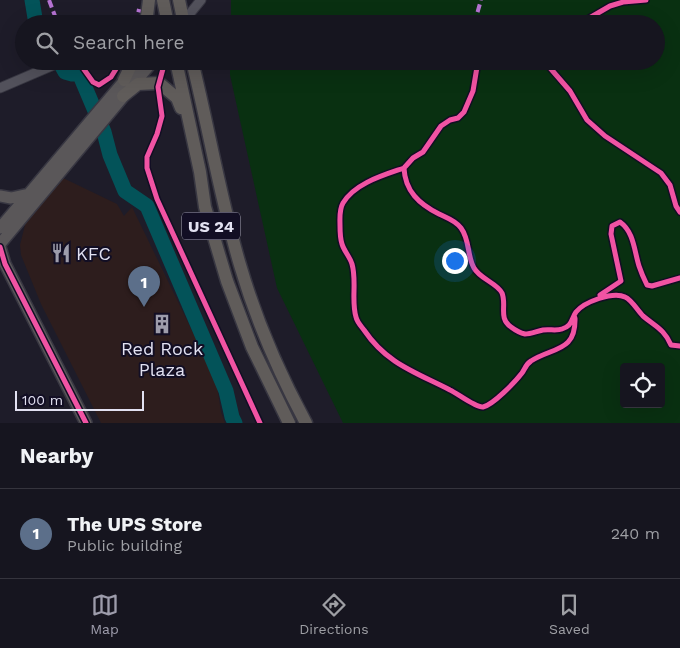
<!DOCTYPE html>
<style>
:root{--surface:#16151f;--page:#23222c;--text:#f1f3f6;--muted:#9e9fa4;--line:#35343d;--accent:#9d9cab}
body{margin:0;font-family:"Work Sans",sans-serif;background:var(--page);color:var(--text)}
.controls{position:absolute;right:15px;bottom:15px;display:grid;overflow:hidden;border-radius:5px;box-shadow:0 5px 20px #0002}
.controls button{width:45px;height:45px;display:grid;place-items:center;padding:0;border:0;border-bottom:1px solid var(--line);background:var(--surface);color:var(--text);font:25px sans-serif}
.scale{position:absolute;left:15px;bottom:12px;width:129px;box-sizing:border-box;padding-left:5px;border:2px solid #e2e1f1;border-top:0;font-size:14px;line-height:18px;white-space:nowrap;color:#e2e1f1;-webkit-text-stroke:4px #120e24;paint-order:stroke}
.you{position:absolute;left:454px;top:260px;width:18px;height:18px;margin:-12px;border:4px solid #fff;border-radius:50%;background:#1a73e8;box-shadow:0 0 0 8px #1a73e833}
.badge{display:grid;place-items:center;width:32px;height:32px;border-radius:50%;background:var(--accent);color:#fff;font-size:16px;font-weight:700}
.pin{position:absolute;translate:-50% -41px;filter:drop-shadow(0 1px 2px #0008)}
.pin::after{content:'';position:absolute;top:26px;width:18px;height:15px;background:inherit;clip-path:polygon(0 0,100% 0,50% 100%)}
.list{margin:0;padding:0;list-style:none}
h2{display:flex;justify-content:space-between;align-items:center;height:65px;margin:0;padding:0 20px;font-size:21px}
h2 small{font-size:16px;font-weight:400;color:var(--muted)}
.list li{display:grid;grid-template-columns:32px 1fr auto;gap:15px;align-items:center;box-sizing:border-box;height:90px;padding:0 20px;border-top:1px solid var(--line)}
.list b{display:block;font-size:19px;white-space:nowrap}
.list p{margin:0;font-size:16px;white-space:nowrap;color:var(--muted)}
.list em{font-size:16px;font-style:normal;color:var(--muted)}
.icon{flex:none;width:28px;height:28px;fill:none;stroke:currentColor;stroke-width:2;stroke-linecap:round;stroke-linejoin:round}
.map{position:relative;flex:none;width:680px;height:423px;overflow:hidden}
.search{position:absolute;background:var(--surface);box-shadow:0 5px 20px #0002;left:15px;right:15px;top:15px;height:55px;display:flex;align-items:center;gap:12px;box-sizing:border-box;padding:0 18px;border-radius:28px;color:var(--muted);font-size:19px}
.sheet{height:155px;background:var(--surface)}
nav{display:flex;justify-content:space-around;align-items:center;box-sizing:border-box;height:70px;border-top:1px solid var(--line);background:var(--surface);font-size:14px;color:var(--muted)}
nav a{display:grid;justify-items:center;gap:2px}
nav .on{color:var(--accent)}
.map>svg:first-child{display:block}
.commercial{fill:#2d1d1d}
.green{fill:#093011;fill-rule:evenodd}
.lines{fill:none;stroke-linecap:round;stroke-linejoin:round}
.river{stroke:#035359;stroke-width:15}
.minor-casing{stroke:#383742;stroke-width:11}
.major-casing{stroke:#383742;stroke-width:14}
.highway-casing{stroke:#383742;stroke-width:15}
.minor{stroke:#52515b;stroke-width:9}
.major{stroke:#5a5759;stroke-width:11}
.highway{stroke:#605c5a;stroke-width:12}
.quiet{stroke:#b673d3;stroke-width:4;stroke-dasharray:8 4;stroke-linecap:butt}
.cycleway-casing{stroke:#120e24;stroke-width:8}
.cycleway{stroke:#f153a3;stroke-width:5}
.labels{text-anchor:middle;dominant-baseline:central;stroke-width:4;stroke-linejoin:round;paint-order:stroke}
.shield{fill:#120e24;stroke:#a4a2b4;stroke-width:1}
.shield-label{font-size:16px;font-weight:bold;fill:#e2e1f1}
.poi-label{font-size:18px;fill:#e2e1f1;stroke:#120e24;text-anchor:start}
</style>
<div class="map">
<svg width="680" height="423" viewBox="0 0 680 423">
<rect width="100%" height="100%" fill="#1e1c29"/>
<path class="commercial" d="M61 177 117 204 124 216 132 207 216 380 221 412 225 423H101L41 304 21 255 20 245 26 221Z"/>
<path class="green" d="M231 0H680V423H343L277 288 230 75V61H656V24H231ZM624 367H661V404H624Z"/>
<g class="lines">
<path class="river" d="M32 0 35 18 38 24
M59 61 65 72 72 74 79 73 104 132 110 155 125 191 147 206 226 391 232 417 235 423"/>
<defs>
<path id="minor" d="M183 22 201 0
M0 88 63 61"/>
<path id="major" d="M0 196 11 198 29 194
M0 228 141 61
M0 244 153 61
M0 247 5 264 86 423"/>
<path id="highway" d="M163 0 168 24
M179 0 184 24
M146 24 149 0
M176 61 200 172 205 207 227 281 252 347 289 423
M192 61C209 129 220 198 240 265 256 320 279 373 306 423
M124 80 133 61
M123 96 138 84 159 83 177 98 181 108"/>
</defs>
<use href="#minor" class="minor-casing"/>
<use href="#major" class="major-casing"/>
<use href="#highway" class="highway-casing"/>
<use href="#minor" class="minor"/>
<use href="#major" class="major"/>
<use href="#highway" class="highway"/>
<path class="quiet" d="M49 0 58 24
M136 24 139 9
M477 24V14L481 0"/>
<defs>
<path id="cycleway" d="M579 24 610 6 623 2 646 0
M78 61 93 82 99 85 111 77 121 61
M162 61 164 65 158 87 162 116 157 134 147 157V168L157 199 260 423
M478 61 473 91 464 112 458 118 450 120 441 126 423 152 413 158 404 168C405 191 419 204 439 214 447 218 455 220 461 228 470 240 467 256 474 268 480 279 497 283 502 293 507 305 498 318 511 327 515 330 520 333 525 334 531 334 537 331 543 330 549 329 557 331 562 329 565 328 567 327 569 325 572 322 573 316 576 312 584 302 613 291 625 297 632 300 637 310 643 316 656 327 664 329 671 345L680 346
M544 61 570 91 587 120 605 136 661 173 670 185 676 206 680 212
M404 168C384 175 355 183 343 203 339 210 340 218 340 225 340 231 340 238 342 244 344 251 350 257 352 264 357 281 351 301 356 317 357 322 361 326 364 330 387 364 415 372 450 390 457 393 476 408 483 407 493 405 515 382 522 373 525 369 526 364 531 361 553 347 576 352 575 318
M0 247 5 264 86 423
M600 295 621 281 611 234 612 226 620 222C634 232 634 250 639 266 641 272 644 279 647 285L652 286 680 278"/>
</defs>
<use href="#cycleway" class="cycleway-casing"/>
<use href="#cycleway" class="cycleway"/>
</g>
<defs>
<symbol id="restaurant-bare" viewBox="-9 -9 18 18"><path d="M-5-6h1v4h1v-4h1v4h1v-4h1v5L-1.5 .5V6h-2V.5L-5-1ZM5-6V6H3V1.5H1.5Q1.5-4 5-6Z" fill="#9d9cab" stroke="#120e24" stroke-width="2.5" paint-order="stroke"/></symbol>
<symbol id="building-bare" viewBox="-9 -9 18 18"><path d="M-4-6H4V6H1V3H-1V6H-4ZM-2.5-4.3h1.7v1.8h-1.7ZM.8-4.3h1.7v1.8H.8ZM-2.5-1h1.7V.8h-1.7ZM.8-1h1.7V.8H.8Z" fill="#9d9cab" stroke="#120e24" stroke-width="2.5" paint-order="stroke"/></symbol>
</defs>
<g fill-rule="evenodd">
<use href="#restaurant-bare" x="47" y="239" width="28" height="28"/>
<use href="#building-bare" x="148" y="310" width="28" height="28"/>
</g>
<g class="labels">
<rect class="shield" x="182" y="212.5" width="58" height="27" rx="4"/>
<g class="shield-label">
<text x="211" y="226">US 24</text>
</g>
<g class="poi-label">
<text x="76" y="253">KFC</text>
<text x="162" y="348" text-anchor="middle">Red Rock<tspan x="162" dy="21">Plaza</tspan></text>
</g>
</g>
</svg>
<div class="controls">
<button><svg class="icon" aria-label="locate" viewBox="0 0 24 24"><circle cx="12" cy="12" r="6"/><path d="M12 2v4M12 18v4M2 12h4M18 12h4"/></svg></button>
</div>
<div class="scale">100 m</div>
<div class="you"></div>
<div class="pin badge" style="left:144px;top:307px;background:#5c6f8a">1</div>
<div class="search"><svg class="icon" aria-label="search" viewBox="0 0 24 24"><circle cx="10" cy="10" r="6"/><path d="M15 15l6 6"/></svg>Search here</div>
</div>
<section class="sheet">
<h2>Nearby<small></small></h2>
<ul class="list">
<li><span class="badge" style="background:#5c6f8a">1</span><div><b>The UPS Store</b><p>Public building</p></div><em>240 m</em></li>
</ul>
</section>
<nav>
<a class="on"><svg class="icon" aria-label="map" viewBox="0 0 24 24"><path d="M3 6l6-2 6 2 6-2v14l-6 2-6-2-6 2zM9 4v14M15 6v14"/></svg>Map</a>
<a><svg class="icon" aria-label="directions" viewBox="0 0 24 24"><path d="M12 3l9 9-9 9-9-9zM9 14v-3h6M13 9l2 2-2 2"/></svg>Directions</a>
<a><svg class="icon" aria-label="saved" viewBox="0 0 24 24"><path d="M7 4h10v16l-5-4-5 4z"/></svg>Saved</a>
</nav>
